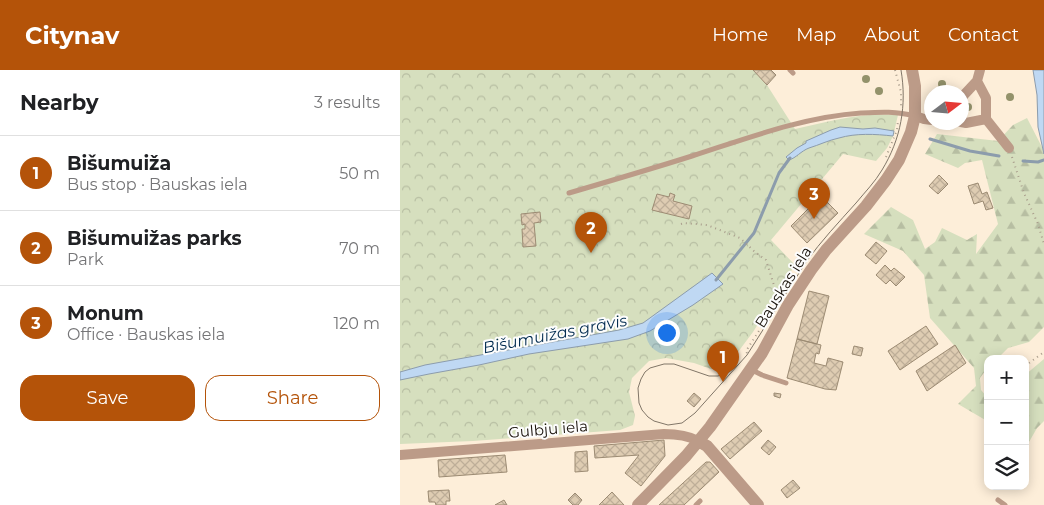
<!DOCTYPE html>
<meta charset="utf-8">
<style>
:root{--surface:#fff;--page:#f2f2f2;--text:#202124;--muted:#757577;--line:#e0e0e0;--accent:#b45309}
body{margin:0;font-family:Montserrat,sans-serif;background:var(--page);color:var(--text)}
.controls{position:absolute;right:15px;bottom:15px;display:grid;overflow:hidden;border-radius:10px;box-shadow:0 2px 12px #0003}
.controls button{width:45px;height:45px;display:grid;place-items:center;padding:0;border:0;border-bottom:1px solid var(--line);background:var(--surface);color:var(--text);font:25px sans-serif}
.compass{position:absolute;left:524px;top:15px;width:45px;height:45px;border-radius:50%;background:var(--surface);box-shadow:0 2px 12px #0003;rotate:74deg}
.you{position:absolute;left:266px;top:262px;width:18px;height:18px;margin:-12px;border:4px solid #fff;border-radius:50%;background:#1a73e8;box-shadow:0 0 0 8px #1a73e833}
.badge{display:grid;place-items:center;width:32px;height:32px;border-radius:50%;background:var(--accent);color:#fff;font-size:16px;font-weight:700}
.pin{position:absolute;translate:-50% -41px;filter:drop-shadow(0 1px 2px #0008)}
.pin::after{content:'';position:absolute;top:26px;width:18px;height:15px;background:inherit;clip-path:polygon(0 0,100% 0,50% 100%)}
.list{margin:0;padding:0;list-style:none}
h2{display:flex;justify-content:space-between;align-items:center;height:65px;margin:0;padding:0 20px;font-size:21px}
h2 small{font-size:16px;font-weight:400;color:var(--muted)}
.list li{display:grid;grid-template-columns:32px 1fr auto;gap:15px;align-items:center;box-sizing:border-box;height:75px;padding:0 20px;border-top:1px solid var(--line)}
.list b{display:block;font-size:19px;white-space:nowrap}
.list p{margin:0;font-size:16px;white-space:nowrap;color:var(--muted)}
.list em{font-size:16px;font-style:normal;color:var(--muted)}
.actions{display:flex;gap:10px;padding:15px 20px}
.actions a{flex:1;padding:11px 0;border:1px solid var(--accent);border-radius:15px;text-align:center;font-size:18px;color:var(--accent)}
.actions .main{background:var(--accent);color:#fff}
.icon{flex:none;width:28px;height:28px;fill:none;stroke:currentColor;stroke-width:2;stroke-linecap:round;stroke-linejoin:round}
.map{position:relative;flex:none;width:644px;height:435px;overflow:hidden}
header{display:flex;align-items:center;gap:30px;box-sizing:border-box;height:70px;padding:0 25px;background:var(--accent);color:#fff}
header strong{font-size:24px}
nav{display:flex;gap:28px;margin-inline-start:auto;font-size:18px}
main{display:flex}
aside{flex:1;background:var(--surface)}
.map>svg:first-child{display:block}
.forest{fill:url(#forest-firs)}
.park{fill:url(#park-crowns)}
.water{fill:#bfd8f3;stroke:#8c9cac}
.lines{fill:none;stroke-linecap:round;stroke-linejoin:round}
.stream{stroke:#8c9cac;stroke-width:3}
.building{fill:url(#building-cross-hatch);stroke:#9c8b73}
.path{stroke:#a89c8b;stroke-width:2;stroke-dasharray:1 4;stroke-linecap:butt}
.service{stroke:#bc9b88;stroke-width:5}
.minor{stroke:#bc9b88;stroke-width:10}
.tertiary{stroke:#bc9b88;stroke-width:12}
.tram{stroke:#817668;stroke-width:1}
.tree{fill:#93926b}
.labels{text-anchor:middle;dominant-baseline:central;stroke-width:4;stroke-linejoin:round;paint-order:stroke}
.street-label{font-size:15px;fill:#160f07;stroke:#fdfdfd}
.water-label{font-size:16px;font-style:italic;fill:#052e51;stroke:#fdfdfd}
</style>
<header>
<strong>Citynav</strong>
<nav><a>Home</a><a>Map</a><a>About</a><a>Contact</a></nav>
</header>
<main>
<aside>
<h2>Nearby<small>3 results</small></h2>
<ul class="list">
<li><span class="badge">1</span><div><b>Bišumuiža</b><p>Bus stop · Bauskas iela</p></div><em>50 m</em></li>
<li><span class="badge">2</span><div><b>Bišumuižas parks</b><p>Park</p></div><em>70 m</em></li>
<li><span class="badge">3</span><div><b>Monum</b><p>Office · Bauskas iela</p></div><em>120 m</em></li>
</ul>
<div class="actions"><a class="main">Save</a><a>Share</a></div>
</aside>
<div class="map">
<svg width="644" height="435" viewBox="0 0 644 435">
<defs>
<pattern id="forest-firs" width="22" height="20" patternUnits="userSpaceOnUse" patternTransform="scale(1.25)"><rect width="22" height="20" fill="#d6dfbe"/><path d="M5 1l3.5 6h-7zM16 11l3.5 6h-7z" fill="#b7bea2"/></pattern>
<pattern id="park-crowns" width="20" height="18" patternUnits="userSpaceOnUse" patternTransform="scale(1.25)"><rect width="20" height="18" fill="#d6dfbe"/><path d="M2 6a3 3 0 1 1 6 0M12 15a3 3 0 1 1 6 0" fill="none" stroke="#b7bea2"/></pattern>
<pattern id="building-cross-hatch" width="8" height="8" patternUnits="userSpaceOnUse" patternTransform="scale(1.25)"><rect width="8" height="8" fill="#deccb2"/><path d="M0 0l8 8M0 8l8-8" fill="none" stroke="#beae98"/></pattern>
</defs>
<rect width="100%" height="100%" fill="#fdeed9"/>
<path class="forest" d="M627 48 644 81V257L629 272 608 278 597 289H588V297L580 308 581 320 588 328V355L587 351 558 334 576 316 574 298 530 248 524 205 503 181 464 164 491 137 513 150 525 179 535 172 542 158 567 170 577 164 576 184 598 154 582 90 565 93 558 98 525 84 537 64 598 71 613 55Z
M644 289V351L637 358 625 379V305Z"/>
<path class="park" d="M0 0H353L367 15 395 59C429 51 463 42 498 45L493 66 487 78 476 91 443 84 371 170 395 195 353 262 335 286 323 297 311 299 294 293 266 288 249 291 232 308 229 322 235 346 233 355 220 360 73 371 0 374Z"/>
<path class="water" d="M633 0H644V84L638 57 637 25Z
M440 57 463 59 475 58 494 61 493 66C475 64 456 63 439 68 429 70 419 75 409 78 401 81 396 88 389 90L386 87 397 78 406 73V71L431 60Z
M312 203 323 214 293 235 250 261 228 269 129 284 79 295 29 304 0 310V302L25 295 219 260 243 253Z"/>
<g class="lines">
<path class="stream" d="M530 69 570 81 599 86
M623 91 638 92 644 90
M316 210 354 163 379 103 390 88"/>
</g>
<path class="building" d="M353 0H371L376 5 367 15Z
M539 105 548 114 538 124 529 116Z
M578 113 582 124 587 122 593 138 586 140 583 131 574 134 568 116Z
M270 123 275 125 273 131 292 136 289 149 252 140 257 124 269 127Z
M421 126 438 143 407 173 391 156Z
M140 142 141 152 134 153 136 176 123 177 122 159H125V154L122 155 121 144Z
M476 172 487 181 476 194 465 185Z
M485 195 491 201 494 198 505 207 496 216 490 210 486 214 476 205Z
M409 221 429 226 417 274 397 269Z
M526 256 538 274 500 300 488 281Z
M397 269 421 275 419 284 416 283 414 293 426 296 428 288 443 292 436 320 425 319 387 308Z
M555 275 566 293 527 321 516 301Z
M454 276 463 278 461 286 452 284Z
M294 323 301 329 294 337 287 331Z
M374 323 381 324 380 328 374 326Z
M354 352 362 361 330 389 321 379Z
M264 370 265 386 241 416 225 403 239 385 195 388 194 376Z
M368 370 376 377 369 385 361 378Z
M187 381 188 401 175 402V382Z
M105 385 107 402 39 407 38 390Z
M306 392H310L319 402 284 435H259Z
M393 410 400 418 387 428 381 420Z
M49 420 50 431H46V435H36L35 432H29L28 421Z
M212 422 224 435H199Z
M175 423 182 430 178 435H173L168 430Z
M104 430 107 435H95Z"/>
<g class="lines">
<path class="path" d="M495 0 501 22V37
M486 87 497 60 498 51
M612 87 624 123 638 154 644 174
M281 154 284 153 307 155 340 168 355 182 366 190 378 228
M347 283 346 281 364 253
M625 296 644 282"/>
<path class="service" d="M390 0 393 3
M169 123C210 111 251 99 292 86 348 68 403 47 461 43 480 42 497 41 514 46
M352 300 362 305 386 313
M598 430 605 435
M296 435 300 431"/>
<path class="minor" d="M577 11 586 28V49
M562 27 577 11 580 0
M515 46 524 49 532 50
M561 52 566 53 586 49 609 78
M0 385 264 364C276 364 287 365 298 371"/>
<path class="tertiary" d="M298 371 307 376 358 435
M238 435 286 386 310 357 362 283 388 235 411 200 426 180 466 136 486 110 499 90 511 62 515 46V16L512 0"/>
<path class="tram" d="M338 295 329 302 318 306H309L274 294H264L250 298 245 302 241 309 238 318 239 333 242 340 248 347 254 351 268 355 282 353 295 343 347 285 406 192C421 171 439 152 456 133 465 122 475 112 482 100 501 69 507 35 501 0"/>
</g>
<g class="tree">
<circle cx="466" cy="9" r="4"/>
<circle cx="542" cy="14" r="4"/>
<circle cx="479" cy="21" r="4"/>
<circle cx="610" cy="27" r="4"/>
<circle cx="568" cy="37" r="4"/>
</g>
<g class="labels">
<g class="street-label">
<text transform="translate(383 217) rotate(-58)">Bauskas iela</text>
<text transform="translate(148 359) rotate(-5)">Gulbju iela</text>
</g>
<g class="water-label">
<text transform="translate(155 264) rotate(-11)">Bišumuižas grāvis</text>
</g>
</g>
</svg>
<div class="controls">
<button>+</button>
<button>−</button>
<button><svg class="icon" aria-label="layers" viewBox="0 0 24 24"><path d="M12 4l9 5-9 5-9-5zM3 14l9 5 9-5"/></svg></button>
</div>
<svg class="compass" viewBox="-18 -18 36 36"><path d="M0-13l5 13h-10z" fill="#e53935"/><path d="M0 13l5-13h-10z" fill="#757577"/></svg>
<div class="you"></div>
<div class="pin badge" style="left:323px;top:312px">1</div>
<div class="pin badge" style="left:191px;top:183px">2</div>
<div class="pin badge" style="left:414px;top:149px">3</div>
</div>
</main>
